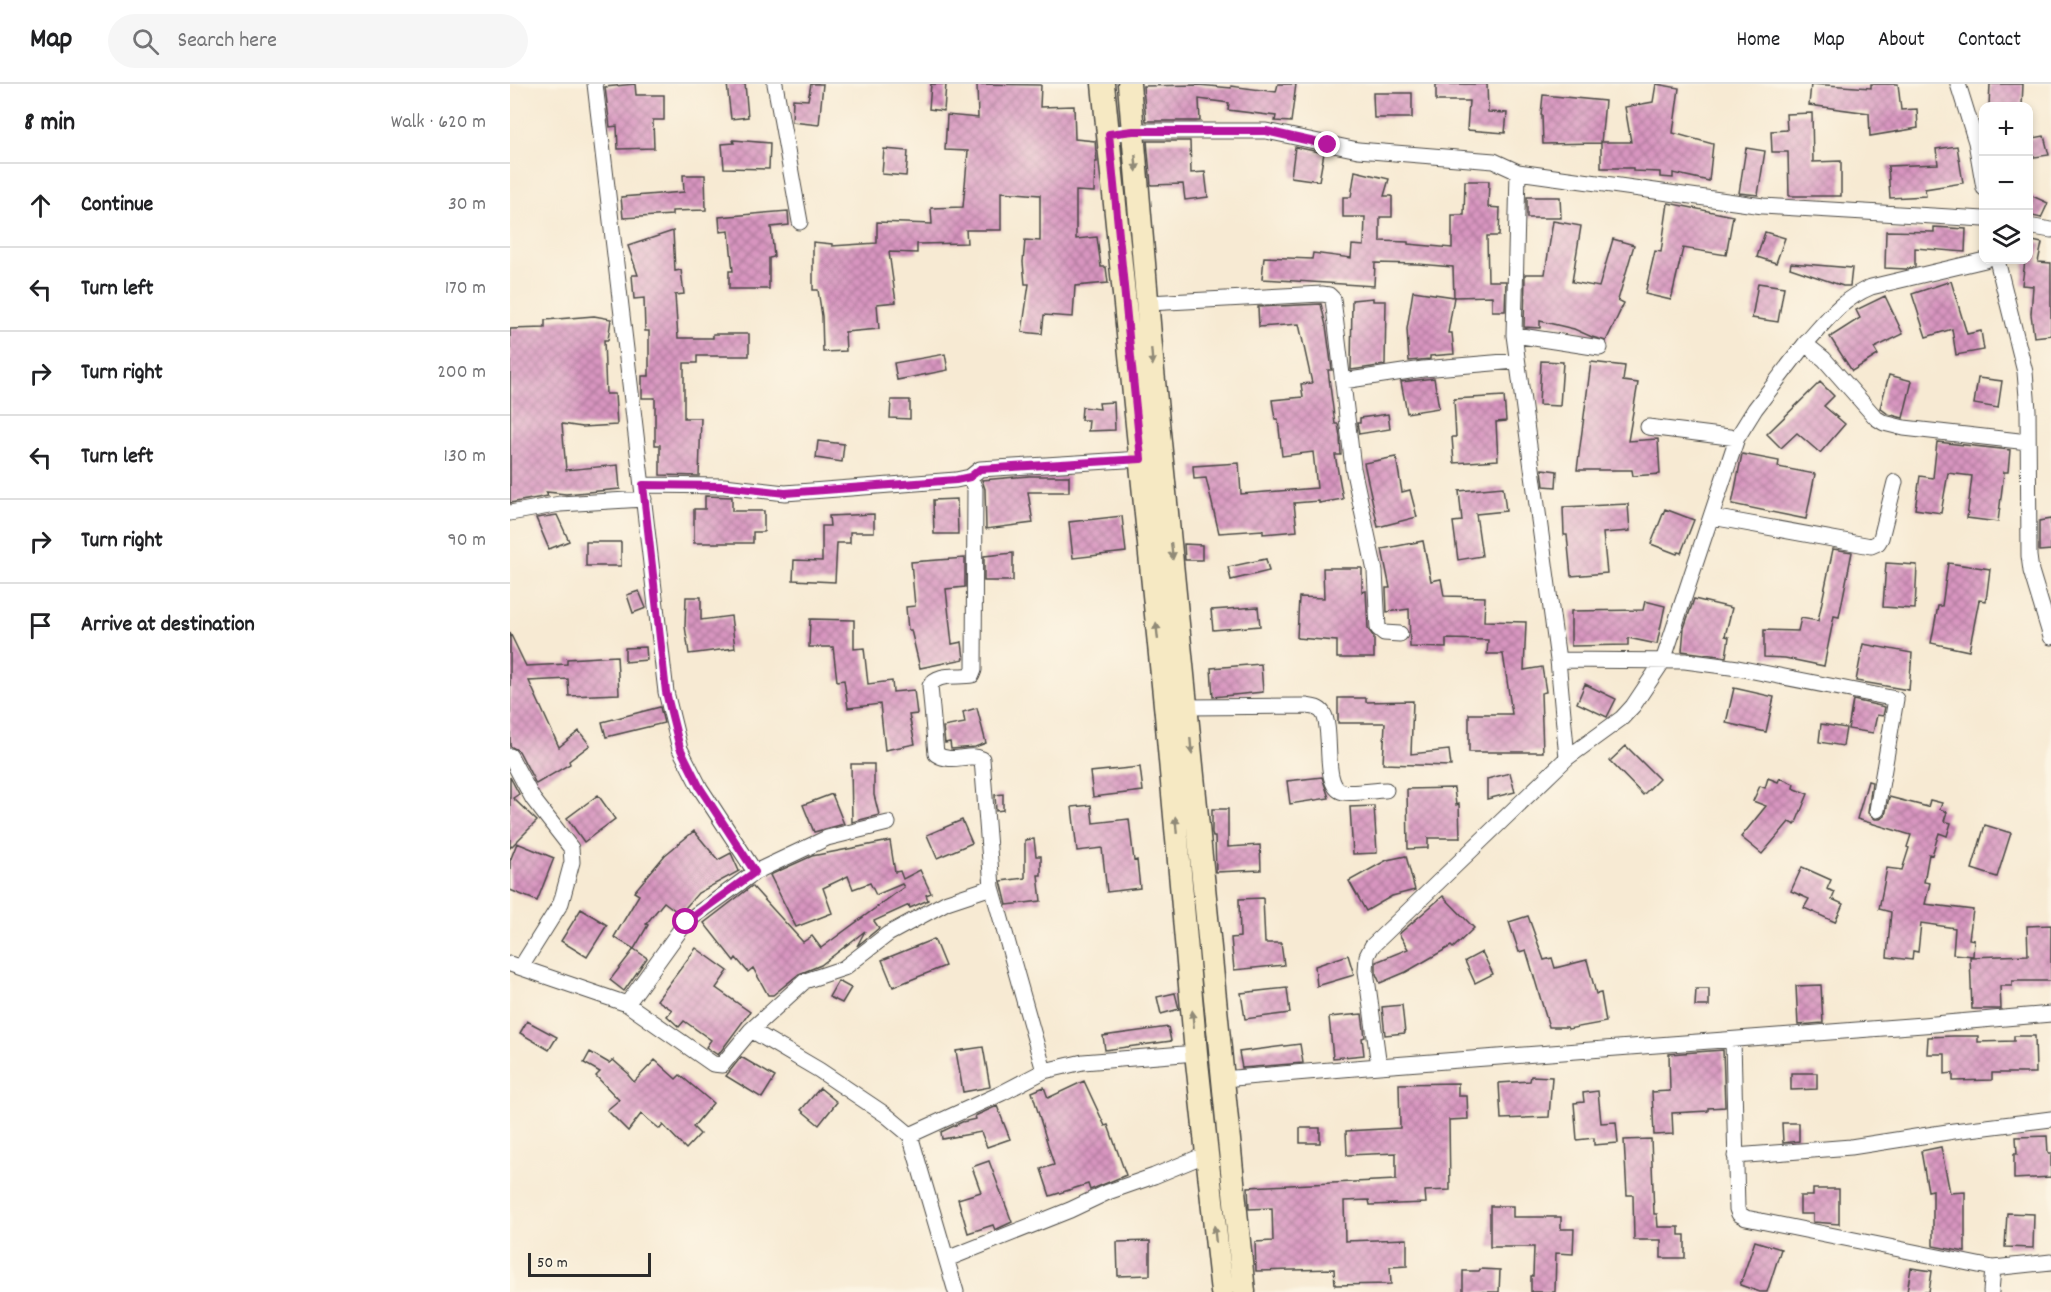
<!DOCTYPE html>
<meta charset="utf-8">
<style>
:root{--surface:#fff;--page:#f6f6f6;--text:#202124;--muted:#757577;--line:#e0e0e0}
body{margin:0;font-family:Dekko,sans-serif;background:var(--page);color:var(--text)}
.controls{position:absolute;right:18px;top:18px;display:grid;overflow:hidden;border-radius:12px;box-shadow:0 3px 9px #0003}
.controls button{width:54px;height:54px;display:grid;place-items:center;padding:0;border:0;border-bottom:2px solid var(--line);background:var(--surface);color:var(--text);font:30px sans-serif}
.scale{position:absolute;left:18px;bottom:15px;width:123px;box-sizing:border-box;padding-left:6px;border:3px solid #2b2b2b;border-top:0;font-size:16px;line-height:21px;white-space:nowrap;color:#2b2b2b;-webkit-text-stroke:4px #fcf5e5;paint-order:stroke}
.stop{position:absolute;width:18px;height:18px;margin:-14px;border:4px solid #b5179e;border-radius:50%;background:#fff}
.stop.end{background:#b5179e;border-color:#fff;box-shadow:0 2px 6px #0008}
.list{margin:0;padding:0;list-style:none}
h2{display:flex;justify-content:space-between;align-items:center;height:78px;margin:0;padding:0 24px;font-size:26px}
h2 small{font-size:20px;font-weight:400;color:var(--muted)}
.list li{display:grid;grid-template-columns:39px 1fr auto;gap:18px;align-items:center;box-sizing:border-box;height:84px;padding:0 24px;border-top:2px solid var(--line)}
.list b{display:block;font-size:22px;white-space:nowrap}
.list em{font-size:20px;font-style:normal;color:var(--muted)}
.icon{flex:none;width:33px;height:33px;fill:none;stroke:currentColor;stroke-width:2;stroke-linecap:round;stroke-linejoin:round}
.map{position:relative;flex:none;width:1541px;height:1208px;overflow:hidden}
header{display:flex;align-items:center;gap:36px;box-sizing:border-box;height:84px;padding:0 30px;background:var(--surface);border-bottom:2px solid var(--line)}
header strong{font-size:28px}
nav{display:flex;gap:33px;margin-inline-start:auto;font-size:21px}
.search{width:420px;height:54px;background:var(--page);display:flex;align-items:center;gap:15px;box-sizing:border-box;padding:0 21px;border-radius:33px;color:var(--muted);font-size:22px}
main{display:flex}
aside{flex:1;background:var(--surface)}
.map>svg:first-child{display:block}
.building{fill:url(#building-cross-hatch)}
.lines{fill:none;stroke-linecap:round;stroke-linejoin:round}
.street-casing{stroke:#4a4844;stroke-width:17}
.secondary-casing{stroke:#4a4844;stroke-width:25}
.street{stroke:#fff;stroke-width:15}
.secondary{stroke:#f6e9c3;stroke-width:22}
.oneway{fill:#908a77}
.route{stroke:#b5179e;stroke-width:8}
</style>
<header>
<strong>Map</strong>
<div class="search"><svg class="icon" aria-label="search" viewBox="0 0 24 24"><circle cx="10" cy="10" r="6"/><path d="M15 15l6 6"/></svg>Search here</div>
<nav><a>Home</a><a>Map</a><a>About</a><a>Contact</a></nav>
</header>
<main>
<aside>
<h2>8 min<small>Walk · 620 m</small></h2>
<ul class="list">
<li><svg class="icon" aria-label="ahead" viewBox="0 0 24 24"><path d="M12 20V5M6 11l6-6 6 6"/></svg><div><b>Continue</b></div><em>30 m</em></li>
<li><svg class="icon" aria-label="left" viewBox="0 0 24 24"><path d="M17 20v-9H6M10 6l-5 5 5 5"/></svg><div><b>Turn left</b></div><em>170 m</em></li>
<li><svg class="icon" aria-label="right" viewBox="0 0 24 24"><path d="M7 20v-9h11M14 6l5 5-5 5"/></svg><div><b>Turn right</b></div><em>200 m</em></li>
<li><svg class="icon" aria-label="left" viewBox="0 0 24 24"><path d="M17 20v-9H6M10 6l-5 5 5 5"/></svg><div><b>Turn left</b></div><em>130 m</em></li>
<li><svg class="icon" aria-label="right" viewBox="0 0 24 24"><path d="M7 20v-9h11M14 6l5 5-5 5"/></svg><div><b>Turn right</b></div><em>90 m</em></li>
<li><svg class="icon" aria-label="arrive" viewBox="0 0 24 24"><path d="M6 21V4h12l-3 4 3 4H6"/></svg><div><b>Arrive at destination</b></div></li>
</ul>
</aside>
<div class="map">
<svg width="1541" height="1208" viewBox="0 0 1541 1208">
<defs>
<pattern id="building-cross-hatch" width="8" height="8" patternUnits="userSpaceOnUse" patternTransform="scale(1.5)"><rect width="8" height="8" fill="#d895c0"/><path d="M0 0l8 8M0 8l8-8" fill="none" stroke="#af7a9c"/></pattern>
</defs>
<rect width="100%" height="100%" fill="#fcf5e5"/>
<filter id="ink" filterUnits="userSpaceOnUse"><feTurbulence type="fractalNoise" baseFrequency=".0167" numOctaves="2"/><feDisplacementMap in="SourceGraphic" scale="12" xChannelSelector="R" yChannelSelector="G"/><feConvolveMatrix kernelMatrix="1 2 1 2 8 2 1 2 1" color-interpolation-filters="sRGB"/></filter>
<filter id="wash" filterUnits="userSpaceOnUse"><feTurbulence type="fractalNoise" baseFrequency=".008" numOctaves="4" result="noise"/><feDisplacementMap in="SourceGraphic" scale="24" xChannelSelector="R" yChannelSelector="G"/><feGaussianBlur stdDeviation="1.35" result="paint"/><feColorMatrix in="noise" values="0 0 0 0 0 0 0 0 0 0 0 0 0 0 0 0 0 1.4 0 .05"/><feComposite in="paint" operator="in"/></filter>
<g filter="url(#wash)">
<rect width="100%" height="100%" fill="#f7ead3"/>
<g id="blocks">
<path class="building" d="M125 0 126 11H154V36H143L144 64 108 65 107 42 100 43 95 3Z
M217 0H235L238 33 221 35Z
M301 0H313L309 41 282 38 283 15 298 16Z
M421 0H436L434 27 419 25Z
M467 0 531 1 530 23 564 22 565 55 585 57 587 78H585L584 108 566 107V155L587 153 591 183H596L598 199 565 202 563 233 534 231 532 250 512 248 519 200H515L513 178 515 156 530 157V111L491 108V146H456L457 159 407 160V169L379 168 386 218 367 220 369 245 335 248 336 267 313 268 312 232 308 206H303V158L322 160V162L367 159V138L422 140 421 124 453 123 458 67 435 66 437 31 468 34Z
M768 0H786L781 38 765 37 766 32 718 26 719 19 689 15 690 37H636L633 2 688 1 721 4V2L766 8Z
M926 0H977L978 28 997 29 995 49 957 46 959 17H926Z
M1146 0 1169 4 1163 49 1203 60 1199 97 1163 89V94L1150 93V88L1123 87V84H1091V58H1121L1115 23 1143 18Z
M1301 0 1361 4V0H1388L1391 26 1407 25 1408 44 1360 52 1359 29 1299 21Z
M1480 0H1513L1512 22H1479Z
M863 9H902V34H864Z
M1033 11 1095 17 1091 59 1033 60 1032 31H1031Z
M1302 29 1303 78 1331 77V112H1279L1278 68H1262L1261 47 1277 46 1276 30Z
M1534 52 1539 71 1518 74V55Z
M223 56 260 59 259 85 214 84 212 60 224 59Z
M637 57H680L681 89 695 88 698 113 675 116 673 100 641 101Z
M1447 62 1453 99 1415 105 1416 112 1380 114 1378 82 1428 80 1426 65Z
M785 63 814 69 809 97 781 93Z
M1236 64 1255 67 1248 111 1229 109Z
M374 65 398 67 396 92 372 90Z
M845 87 879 95 874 112H882V133H870V157L898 158V160L942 164V131H954L955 97H979L978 123 990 124 989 152H977L978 197H996L995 227H982V212L944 213 943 183 908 180 865 179 864 202 752 195 754 173 802 175 803 169 841 174 842 161 854 162 855 133H833V113H841Z
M173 91H195L196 126 162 127V131L113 134 111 113 174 108Z
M1518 110 1538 119 1531 134 1518 131Z
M1017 113H1050L1051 134H1017Z
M1158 119 1223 132 1216 171 1173 164 1161 216 1135 210 1145 167 1151 168Z
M278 127 279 141 261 143 264 173 259 174V205H219V187H223L219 147 210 148 209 133Z
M1043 137 1071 142 1062 198 1089 203 1103 155 1124 161 1108 216 1114 219 1096 257 1082 253 1064 245 1030 237V244L1014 243 1015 190H1035Z
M1424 143 1456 145 1455 168 1405 164V183L1396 185 1375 184 1376 147 1424 148Z
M163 147 165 187 171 186 174 210 165 211 168 254H203V250H239V272H187V279H174V334H191L189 392 150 391V361H145V314H132V292H139V247H135L134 214 124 215 122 191H128L118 162Z
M1255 148 1275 154 1266 179 1247 173Z
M1518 156 1532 159 1528 178 1541 179V251L1524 253 1521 230 1523 202 1512 201 1515 177H1518Z
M1281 179 1342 184 1340 202H1333L1280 184Z
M1441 197 1457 250 1471 247 1474 266 1446 271 1442 245 1416 253 1402 210Z
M1248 199 1274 203 1268 238 1242 234Z
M903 207 944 213 938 249H942L944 270 920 272V275L899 277 897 245Z
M1375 212 1393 250 1364 264 1368 271 1342 287 1320 253 1350 234 1346 226Z
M863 214V217H876L875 281 841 286 842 216Z
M811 220 816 242 822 286H818L825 340H828L830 353 831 371H825L833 415 809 419V417L784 419 787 447 753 450V446L709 449 696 394 684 395 683 382 729 379 731 410 807 404 803 368 772 372 768 335H765L762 316 793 313 791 300 802 299 789 240 749 243 748 223Z
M84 232 101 235 98 256H94L96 310H105L107 341 72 343 52 340 56 386 108 381 110 405 56 410 36 408 38 412 0 419V245L35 244V236Z
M435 270 438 286 387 296 384 279Z
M1031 277 1053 278 1050 322 1029 321Z
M1081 278 1115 282 1113 297 1128 299 1118 357 1148 355 1150 390 1123 392 1122 386H1067Z
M1379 291 1402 297 1393 334 1378 330 1370 324Z
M924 294 929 324 897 329 891 298Z
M1468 294 1492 297 1488 324 1464 320Z
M1310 298 1324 312 1314 322 1335 340 1310 369 1287 349 1271 364 1257 350Z
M994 312 996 337 986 338 988 376 944 379 942 353H946L944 315Z
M381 316H400V335L380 334Z
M604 318 605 346 578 347 579 336H571L572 323 590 325 589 319Z
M878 330 880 345 849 350 847 339H850V334Z
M308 357 334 360 332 378 306 374Z
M1427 358 1500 366 1498 388H1494L1488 438 1457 434 1462 392 1438 389 1431 429 1405 425 1410 392 1423 394Z
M1232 370 1269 377 1268 383 1305 390 1296 435 1222 420Z
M886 373 892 408 900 406 907 433 868 443 854 379Z
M1032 385 1047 387 1046 403 1034 402Z
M519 392H559V408H518L523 439 476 445 475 405 472 396Z
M993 403 996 427 966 430 972 472 948 476 943 438 952 437 949 407Z
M195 412 222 413V427H254V448H243V459H184V425H195Z
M447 415 448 450H424L423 416Z
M1118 420 1120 447 1093 449 1097 489 1061 492 1057 451H1054L1053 423Z
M1155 425 1184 436 1171 469 1168 468 1167 470 1141 460Z
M364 430V448H340V459H327L325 498 283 496 284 476 312 477V442H320L319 432Z
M47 431 59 457 39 465 26 434Z
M612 432 616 468 563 474 559 438Z
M1541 435V466L1529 467V437Z
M913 457 921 497 931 495 934 512 975 513 974 537 1016 538 1014 586 1032 583 1036 608 1031 609 1033 668H959V630H1002L993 570H977L978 556 936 555V564L900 563 899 525 877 528 876 504H880L872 465Z
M76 458H111V482H76Z
M674 460 692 461V476H675Z
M1323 465 1342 468 1329 533 1324 532 1314 582 1275 574 1254 573V546L1288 547 1291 534 1308 537Z
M503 469V497H474V472Z
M455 474V503L436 505 442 560 452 558 454 575 410 584 401 546H398L396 523 405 522 401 478Z
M756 475 759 487 721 496 718 483Z
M1376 479 1407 481 1405 525 1373 523Z
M1438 479 1480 485 1476 517 1469 516 1459 567 1421 559 1428 522H1432Z
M813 484H852V508L856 507 858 545 864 553V574H827V557L787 554 789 513 814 514Z
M129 507 136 524 123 529 117 511Z
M176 513H191V536L221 532 225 564 179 570 175 542Z
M1184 515 1222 524 1215 552 1219 553 1216 573 1172 567 1174 544Z
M1135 517 1155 522 1147 560 1118 554V561L1061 562V527L1133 526Z
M748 523 750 542 703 546 701 526Z
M300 535 344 536V565L354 564 358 600 382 597 383 608 404 606 407 630 399 631 405 660 375 666 370 620 338 624 334 596 327 597 323 563H299Z
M0 549 16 582 57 580V575L107 572 109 610 59 612 58 595 19 597 49 663 69 647 80 661 59 677 60 680 26 700 9 667 0 662Z
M1353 560 1402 569 1399 606 1346 597Z
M136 563 137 576 115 578V564Z
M751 580 753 608 703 613 701 584Z
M1075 600 1106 615 1097 633 1067 619Z
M1224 604 1264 613 1256 648 1216 639Z
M828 614H856V618L903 617 901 670 939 666 941 682 873 680 875 639H828Z
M1343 616 1375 623 1373 632 1367 631 1363 649 1338 645Z
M150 623 154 639 96 653 92 638Z
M467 624 476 659 465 663 441 665 440 658 435 659 433 643 455 639 453 628Z
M1311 640 1336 644 1333 662 1309 658Z
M1116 662 1149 695 1133 711 1100 677Z
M341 680H364V711L369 731 342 738Z
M630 683 633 707 583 713 580 688Z
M1000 689 1005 708 977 715V695Z
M0 693 9 710 3 714 27 737 0 764Z
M812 693 819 714 780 720 777 697Z
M1258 694 1268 698 1270 694 1284 700 1283 704 1298 710 1285 741 1279 738 1252 770 1231 753 1256 722 1243 717 1250 702 1255 704Z
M1358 697 1362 698 1358 729 1365 735H1370L1375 732 1379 713 1418 723 1420 716 1432 719 1430 725 1437 728 1434 737 1441 739 1437 752 1429 749 1422 771 1419 770 1414 798 1420 799 1415 820 1463 826 1459 855 1464 856 1463 872 1443 870 1445 844 1411 839 1408 868 1403 867 1402 876 1377 873 1381 828 1369 825 1377 784 1392 786 1399 764 1397 763 1401 751 1347 735Z
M944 704 946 721 949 720 950 754H918V764L898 765 897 705Z
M322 710 334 740 304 748 293 721Z
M493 710V726L486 727 485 711Z
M88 711 105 735 74 758 57 734Z
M581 721 583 739 619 735 624 777 627 776 630 804 597 808 592 764 567 767 562 723Z
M864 722 867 769 843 770 840 723Z
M702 725H718V763L750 761 751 786 706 788 705 753H703L702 749Z
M452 736 462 759 427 774 417 751Z
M1475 741 1501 749 1487 793 1462 785Z
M184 747 208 776 221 769 229 787 188 809 170 830 154 818 136 840 138 841 124 865 104 853 129 811 124 808 155 771Z
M524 755 526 772H531V791H528L531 817 497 821 491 797 515 794V756Z
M380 757 385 788 390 787 393 795 410 786 421 809 416 811 418 816 400 824 399 821 364 837 369 844 347 862 355 847 311 881 289 890 263 911H258L243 884 238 888 226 874 224 877 194 839 242 802 293 858 302 852 311 864 394 803 392 800 366 811 360 799 343 805 338 792 313 804 322 829 286 843 260 791 302 772Z
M7 759 44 774 27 817 0 806V777Z
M896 772 905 806 882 812 856 827 839 797 877 776Z
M1292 783 1321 796 1317 805 1325 808 1322 815 1333 820 1325 838 1294 824 1299 815 1281 807Z
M933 812 964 844 943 864 941 862 896 888 870 899 866 890V878L898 865 889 850Z
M753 814 755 859H771L774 881 724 886 721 854 730 853 729 815Z
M71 825 97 841 77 873 51 857Z
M1018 832 1034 876 1042 874 1045 884 1077 876 1086 910 1091 909 1096 938 1058 945 1057 943H1039L1016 866 1009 868 999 838Z
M1541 841V897H1502V902H1490L1491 925H1462L1460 873 1518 871 1517 842Z
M424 855 435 882 383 903 372 876Z
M186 864 218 887 206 904 240 928 208 971 196 963 201 956 174 937 169 943 157 932 162 926 147 916Z
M124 865 137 874 114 907 100 896Z
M972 868 983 890 965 899 955 877Z
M838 871 844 891 807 902 805 882Z
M328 897 341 904 332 919 319 913Z
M1311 901 1313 939 1288 941 1286 902Z
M777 904 780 929 735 935 731 909Z
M1186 905H1199V922H1185Z
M665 909 669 925 651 930 647 913Z
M892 921 895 949 875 951 872 923Z
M852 930 855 953 852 954 854 971 823 974 819 933Z
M17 937 47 953 39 966 10 949Z
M658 943 661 957 595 966 593 952Z
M1443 952H1468V958L1504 957V952H1525L1526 989H1482V996L1443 997V989L1435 990V970H1417L1418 953Z
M790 960 793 979 732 984 729 968Z
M473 963 480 1003 453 1008 446 967Z
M1213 966 1215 1023 1198 1024V1027L1162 1029 1163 1050 1144 1051 1142 1008 1160 1007 1159 970Z
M80 968 99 979 103 976 119 990 118 991 124 998 145 976 166 995 170 991 203 1019 183 1043 190 1050 176 1065 153 1041 150 1045 131 1030 118 1047 97 1026 109 1016 86 992 90 988 74 979Z
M231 973 265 993 252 1014 216 992Z
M1281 989H1307V1005L1281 1006Z
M1021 992 1042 993 1039 1033 991 1035 989 999 1020 997Z
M574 997 595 1042 598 1041 616 1091 580 1106 578 1100 540 1112 531 1085 544 1081 522 1008 534 1003 538 1014Z
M948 999V1012H957L958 1035 939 1036 940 1106 915 1107 916 1119 860 1121 859 1116 834 1117 835 1157 897 1155V1182L880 1183 881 1200 825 1201 824 1185 746 1187 745 1158 763 1157 762 1124 739 1125 738 1103 886 1096V1069L837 1071 836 1047 890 1044 889 1000Z
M310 1004 327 1018 309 1041 291 1026Z
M1088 1007 1091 1039 1106 1038 1108 1059 1084 1061V1054L1067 1056 1064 1019 1074 1018 1073 1009Z
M487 1022 500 1055 477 1063 471 1048 432 1055 431 1048 452 1038 466 1035 465 1032Z
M1272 1039H1289V1057L1273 1059Z
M790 1044H810V1059H790Z
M1537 1052 1538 1069H1541V1093L1504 1095V1070H1507L1506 1053Z
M1141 1055 1144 1130H1147L1148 1143H1169V1151H1175V1174H1151V1156H1124L1123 1111H1117L1114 1056Z
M1431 1063 1440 1109 1455 1108V1168L1423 1162V1106L1418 1107 1411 1067Z
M479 1077 502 1138 485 1146 483 1141 458 1149 448 1115 471 1108 462 1083Z
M1303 1105H1329V1140L1303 1138V1130H1290V1112H1303Z
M980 1122H1003V1133H1051V1145H1064L1063 1170 1046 1169 1045 1208H1021V1192H1023L1024 1163H980Z
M1497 1129 1524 1130 1523 1164 1495 1163Z
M640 1157V1191L608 1192 607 1158Z
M1245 1157 1271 1165 1257 1208H1250L1230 1201Z
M1401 1184 1422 1187 1419 1208H1397Z
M970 1185 990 1186 989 1208H953V1187H969Z"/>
</g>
</g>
<g filter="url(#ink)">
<use href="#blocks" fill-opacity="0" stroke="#4a4844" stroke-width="1.5"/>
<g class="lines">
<defs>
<path id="street" d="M85 0 156 608 170 665 190 704 245 788
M265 0 290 138
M1448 0 1466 58 1474 104
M599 50 623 47H756L848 66 984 77 1008 88 1004 251 1048 576 1057 674 862 862 857 872 856 887 869 982 712 995
M1008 88 1253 122 1474 135
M1518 142 1541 146
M1487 176 1515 288 1518 326 1519 472 1521 487 1541 553
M638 219 812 210 819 211 823 215 843 384 865 487 868 544 874 549 890 550
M1004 251 1090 264
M1295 260C1317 236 1330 216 1361 203L1475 176
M833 297 913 285 1006 277
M1138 343 1227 354
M460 393 465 405 464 586 462 591C448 594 427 588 420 602L426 670C443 681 457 668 472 675L482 803 534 987
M133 401 214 402 275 409 446 396 460 393 470 385 631 375
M0 429 50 420 134 415
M1202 433 1361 462 1368 459 1371 454 1385 398
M1048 576 1175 577 1228 584 1386 615 1367 726
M678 623 796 622C802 623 809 623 813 629 824 645 811 703 833 708 844 710 864 706 876 706
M0 672 23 715 61 764 62 778 51 819 11 883
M1057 674 1112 634 1123 622 1153 577 1227 354 1245 325 1295 260 1314 275 1366 334 1374 339 1394 344 1518 358
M0 880 117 920 203 980 212 981 241 946 295 897 334 884 378 850 437 818 482 803
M117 920 176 838 245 788 317 754 378 739
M241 946 309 986 376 1031 400 1051 446 1208
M1223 956 1227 1125 1229 1130 1236 1134 1483 1184 1541 1178
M869 982 1413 941 1541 930
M400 1051 492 1009 534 987 573 978 686 969
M1225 1072 1341 1063 1444 1047 1541 1035
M437 1175 560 1126 598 1108 644 1092 697 1070
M1481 1208 1483 1184"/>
<path id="secondary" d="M593 0 656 631 686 969 712 1208
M619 0 643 287 734 1208"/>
</defs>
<use href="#street" class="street-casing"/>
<use href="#secondary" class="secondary-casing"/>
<use href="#street" class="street"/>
<use href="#secondary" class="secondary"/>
</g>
<defs><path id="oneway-solid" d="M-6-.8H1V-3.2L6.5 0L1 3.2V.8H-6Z" transform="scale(1.5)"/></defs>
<g class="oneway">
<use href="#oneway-solid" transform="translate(626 79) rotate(85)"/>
<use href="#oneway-solid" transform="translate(642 273) rotate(85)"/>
<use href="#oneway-solid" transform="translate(662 467) rotate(84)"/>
<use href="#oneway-solid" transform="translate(647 547) rotate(-96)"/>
<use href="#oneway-solid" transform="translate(681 662) rotate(85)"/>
<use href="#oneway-solid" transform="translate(666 741) rotate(-95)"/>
<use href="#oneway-solid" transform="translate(683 935) rotate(-95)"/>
<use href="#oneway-solid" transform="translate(705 1150) rotate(-96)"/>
</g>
</g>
<g class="lines" filter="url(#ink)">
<path class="route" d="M176 838 245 788 190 704 170 664 156 608 133 401 214 402 275 409 446 396 460 393 470 385 631 375 599 50 623 47H756L818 61"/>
</g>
</svg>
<div class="controls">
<button>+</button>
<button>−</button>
<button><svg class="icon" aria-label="layers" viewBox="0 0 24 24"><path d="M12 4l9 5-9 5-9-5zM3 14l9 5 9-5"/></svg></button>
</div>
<div class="scale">50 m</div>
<div class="stop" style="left:176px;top:838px"></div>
<div class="stop end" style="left:818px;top:61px"></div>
</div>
</main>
